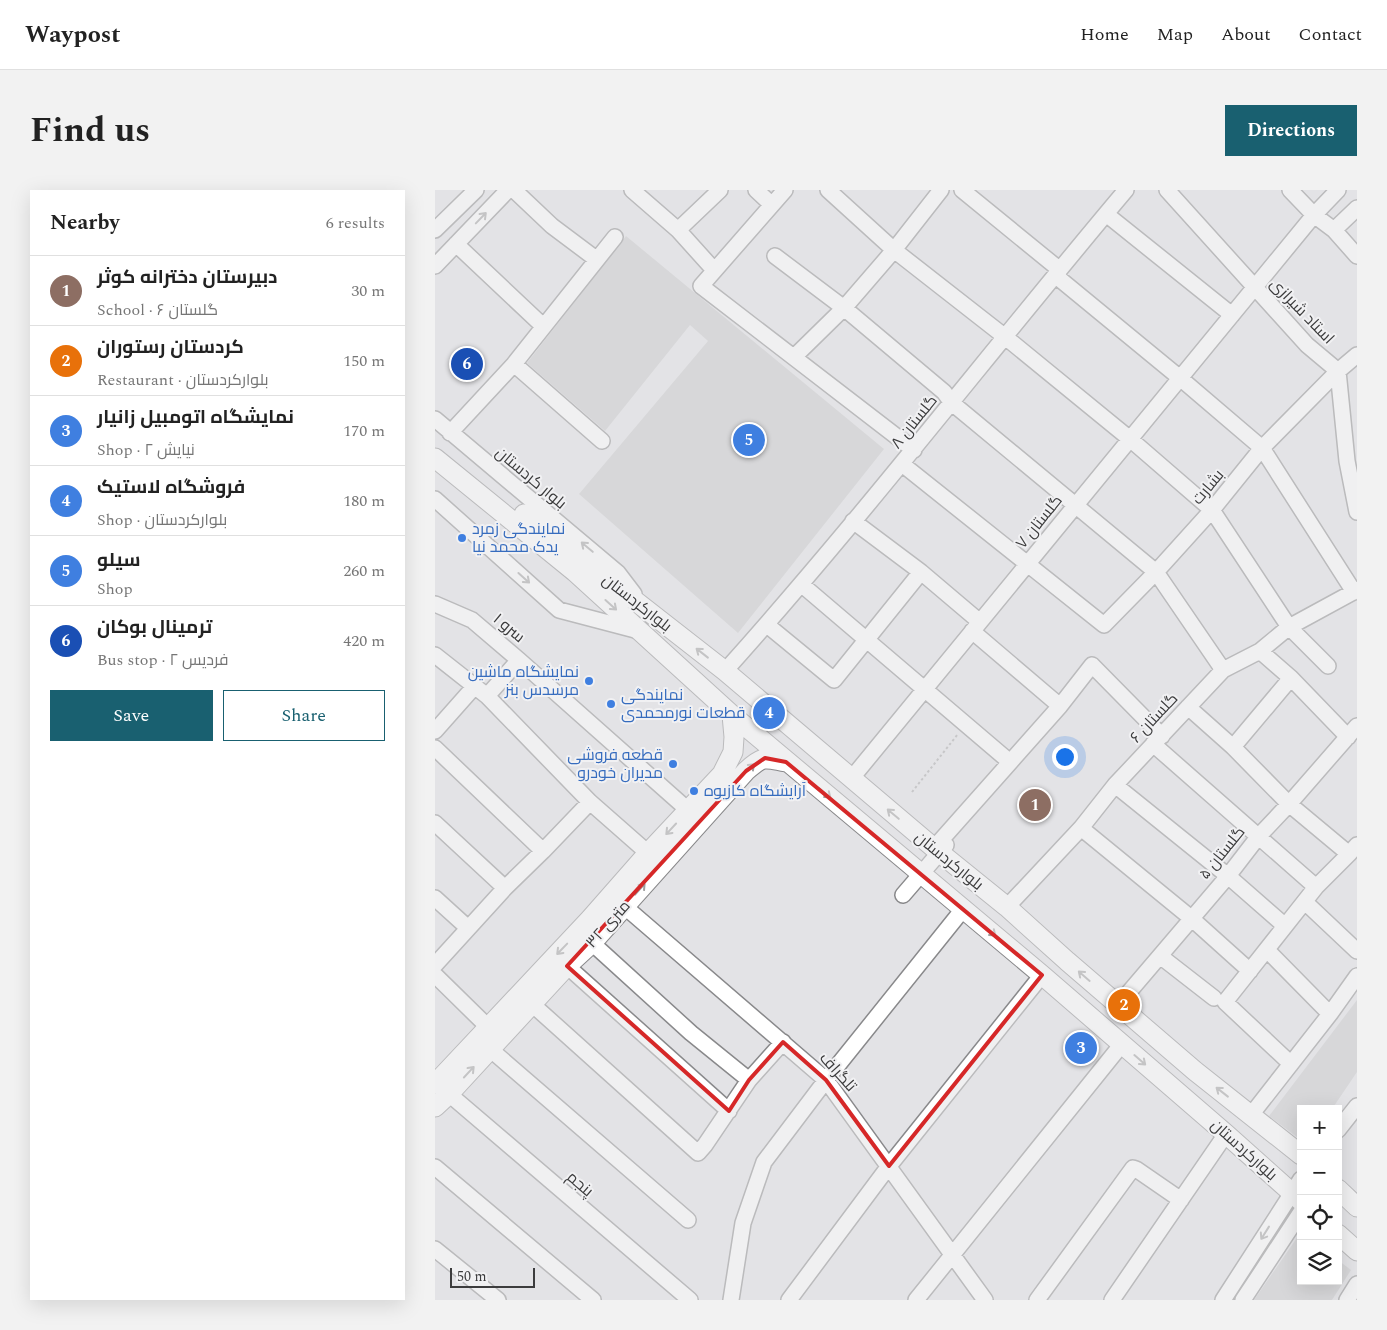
<!DOCTYPE html>
<meta charset="utf-8">
<style>
:root{--surface:#fff;--page:#f2f2f2;--text:#222;--muted:#767676;--line:#e0e0e0;--accent:#196070}
body{margin:0;font-family:Spectral,Cairo,serif;background:var(--page);color:var(--text)}
.controls{position:absolute;right:15px;bottom:15px;display:grid;overflow:hidden;border-radius:0px;box-shadow:0 5px 20px #0002}
.controls button{width:45px;height:45px;display:grid;place-items:center;padding:0;border:0;border-bottom:1px solid var(--line);background:var(--surface);color:var(--text);font:25px sans-serif}
.scale{position:absolute;left:15px;bottom:12px;width:85px;box-sizing:border-box;padding-left:5px;border:2px solid #3c3c3d;border-top:0;font-size:14px;line-height:18px;white-space:nowrap;color:#3c3c3d;-webkit-text-stroke:4px #f1f1f3;paint-order:stroke}
.you{position:absolute;left:629px;top:566px;width:18px;height:18px;margin:-12px;border:4px solid #fff;border-radius:50%;background:#1a73e8;box-shadow:0 0 0 8px #1a73e833}
.badge{display:grid;place-items:center;width:32px;height:32px;border-radius:50%;background:var(--accent);color:#fff;font-size:16px;font-weight:700}
.pin{position:absolute;translate:-50% -50%;border:2px solid #fff;box-shadow:0 1px 5px #0006}
.list{margin:0;padding:0;list-style:none}
h2{display:flex;justify-content:space-between;align-items:center;height:65px;margin:0;padding:0 20px;font-size:21px}
h2 small{font-size:16px;font-weight:400;color:var(--muted)}
.list li{display:grid;grid-template-columns:32px 1fr auto;gap:15px;align-items:center;box-sizing:border-box;height:70px;padding:0 20px;border-top:1px solid var(--line)}
.list b{display:block;font-size:19px;white-space:nowrap}
.list p{margin:0;font-size:16px;white-space:nowrap;color:var(--muted)}
.list em{font-size:16px;font-style:normal;color:var(--muted)}
.actions{display:flex;gap:10px;padding:15px 20px}
.actions a{flex:1;padding:11px 0;border:1px solid var(--accent);border-radius:0px;text-align:center;font-size:18px;color:var(--accent)}
.actions .main{background:var(--accent);color:#fff}
.icon{flex:none;width:28px;height:28px;fill:none;stroke:currentColor;stroke-width:2;stroke-linecap:round;stroke-linejoin:round}
.map{position:relative;flex:none;width:922px;height:1110px;overflow:hidden;border-radius:0px}
header{display:flex;align-items:center;gap:30px;box-sizing:border-box;height:70px;padding:0 25px;background:var(--surface);border-bottom:1px solid var(--line)}
header strong{font-size:24px}
nav{display:flex;gap:28px;margin-inline-start:auto;font-size:18px}
.intro{display:flex;align-items:center;justify-content:space-between;box-sizing:border-box;height:120px;padding:0 30px}
h1{margin:0;font-size:35px}
.button{padding:12px 22px;border-radius:0px;background:var(--accent);color:#fff;font-size:18px;font-weight:700}
main{display:flex;gap:30px;padding:0 30px}
aside{flex:1;background:var(--surface);border-radius:0px;box-shadow:0 5px 20px #0002}
.map>svg:first-child{display:block}
.building{fill:#c8c8cb}
.lines{fill:none;stroke-linecap:round;stroke-linejoin:round}
.minor-casing{stroke:#89898b;stroke-width:18}
.major-casing{stroke:#89898b;stroke-width:21}
.path{stroke:#a4a4a6;stroke-width:2;stroke-dasharray:2.5 2.5;stroke-linecap:butt}
.minor{stroke:#fff;stroke-width:15}
.major{stroke:#fff;stroke-width:19}
.oneway{stroke:#9e9e9e}
.marked{fill:none;stroke:#d62828;stroke-width:4;stroke-linejoin:round}
.shop-dot{fill:#3f7fe0;stroke:#f1f1f3;stroke-width:2}
.labels{text-anchor:middle;dominant-baseline:central;stroke-width:4;stroke-linejoin:round;paint-order:stroke}
.street-label{font-size:16px;fill:#3c3c3d;stroke:#f1f1f3}
.shop-label{font-size:16px;fill:#366cbe;stroke:#f1f1f3;text-anchor:start}
</style>
<header>
<strong>Waypost</strong>
<nav><a>Home</a><a>Map</a><a>About</a><a>Contact</a></nav>
</header>
<div class="intro"><h1>Find us</h1><a class="button">Directions</a></div>
<main>
<aside>
<h2>Nearby<small>6 results</small></h2>
<ul class="list">
<li><span class="badge" style="background:#8d6e63">1</span><div><b>دبیرستان دخترانه کوثر</b><p>School · گلستان ۶</p></div><em>30 m</em></li>
<li><span class="badge" style="background:#e8710a">2</span><div><b>کردستان رستوران</b><p>Restaurant · بلوارکردستان</p></div><em>150 m</em></li>
<li><span class="badge" style="background:#3f7fe0">3</span><div><b>نمایشگاه اتومبیل زانیار</b><p>Shop · نیایش ۲</p></div><em>170 m</em></li>
<li><span class="badge" style="background:#3f7fe0">4</span><div><b>فروشگاه لاستیک</b><p>Shop · بلوارکردستان</p></div><em>180 m</em></li>
<li><span class="badge" style="background:#3f7fe0">5</span><div><b>سیلو</b><p>Shop</p></div><em>260 m</em></li>
<li><span class="badge" style="background:#1a4fb4">6</span><div><b>ترمینال بوکان</b><p>Bus stop · فردیس ۲</p></div><em>420 m</em></li>
</ul>
<div class="actions"><a class="main">Save</a><a>Share</a></div>
</aside>
<div class="map">
<svg width="922" height="1110" viewBox="0 0 922 1110">
<rect width="100%" height="100%" fill="#e3e3e6"/>
<path class="building" d="M191 46 449 259 303 443 144 304 273 151 255 135 170 241 92 173Z
M922 810V882L897 919H866V950L834 926Z
M866 1042V1091H903V1070L916 1080 897 1110H819Z"/>
<g class="lines">
<defs>
<path id="minor" d="M79 0 117 36 161 69
M197 0 243 40 279 80
M321 0 336 14
M350 0 266 96 479 260
M393 0 459 60 569 146 695 249 777 320 854 437 893 476
M527 0 625 80
M732 0 872 155 903 181 912 271 922 322
M855 0 879 25 899 40 922 66
M671 24 797 125
M0 40 41 0
M243 40 285 0
M899 40 922 18
M21 54 108 136
M340 66 409 118 509 202 517 213 721 382 788 480
M0 76 73 0
M621 86 745 188 827 258 919 402
M359 167 409 118 459 60 506 0
M79 174 167 251
M0 229 183 383 199 404
M15 243 79 174 180 47
M467 274 669 435 721 382 777 320 827 258 903 181 922 165
M0 309 124 420 204 441
M418 331 486 382 545 432
M366 394 575 572
M0 414 37 430 84 470 253 620
M332 435 399 490 486 382
M537 441 625 516
M825 461 856 488 913 547
M0 465 52 506 155 612 213 663
M290 481C429 326 556 160 691 0
M52 506 84 470
M753 517 798 557 854 614 914 664
M0 541 39 497
M718 554 881 697
M798 557 856 488
M0 558 108 661
M416 589 879 25 903 0
M680 595 793 686 849 735
M0 633 70 698
M646 638 756 728 815 781
M499 658 625 516 657 475 727 546
M468 705 511 655
M0 708 33 738
M870 712 922 761
M189 716 391 890 550 1110
M572 717 646 638 680 595 788 480 825 461 854 437 922 400
M832 760 895 824
M725 766 779 808
M0 775 70 698 108 661 155 612
M132 776 294 921
M0 785 53 837
M97 814 263 963 270 955 314 890 256 843 157 753
M683 815 793 686 823 647 854 614 922 536
M55 859 253 1030
M856 874 790 812 881 697 914 664 922 655
M314 890 348 852
M14 904 255 1110
M816 925 895 824 922 786
M903 940 922 916
M0 977 158 1110
M0 1059 63 1110
M296 1110 308 1033 329 972 391 890 529 718
M354 1110 454 976 607 785
M481 1110 687 854
M602 1110 698 978 701 979 746 1010
M677 1110 791 944
M788 1110 866 989
M808 1110 866 1022
M912 1110 922 1094"/>
<path id="major" d="M0 268 140 382 297 525 607 785 791 944 866 1011
M89 324 290 481 499 658 572 717 632 771 760 881 866 965
M0 894 155 729 213 663 287 584 298 562 299 547 297 525
M0 917 14 904 132 776 157 753 311 581C329 565 329 568 351 572
M903 999 922 1017
M903 1044 922 1061"/>
</defs>
<use href="#minor" class="minor-casing"/>
<use href="#major" class="major-casing"/>
<path class="path" d="M477 602 523 544"/>
<use href="#minor" class="minor"/>
<use href="#major" class="major"/>
</g>
<defs><path id="oneway-shaft" d="M-6 0H5M1.5-3L5.5 0L1.5 3" fill="none" stroke-width="1.6" stroke-linecap="round" stroke-linejoin="round" transform="scale(1.25)"/></defs>
<g class="oneway">
<use href="#oneway-shaft" transform="translate(46 28) rotate(-46)"/>
<use href="#oneway-shaft" transform="translate(152 357) rotate(-140)"/>
<use href="#oneway-shaft" transform="translate(89 388) rotate(42)"/>
<use href="#oneway-shaft" transform="translate(176 415) rotate(42)"/>
<use href="#oneway-shaft" transform="translate(267 463) rotate(-142)"/>
<use href="#oneway-shaft" transform="translate(314 579) rotate(-43)"/>
<use href="#oneway-shaft" transform="translate(390 603) rotate(39)"/>
<use href="#oneway-shaft" transform="translate(458 624) rotate(-140)"/>
<use href="#oneway-shaft" transform="translate(236 639) rotate(133)"/>
<use href="#oneway-shaft" transform="translate(205 699) rotate(-48)"/>
<use href="#oneway-shaft" transform="translate(555 741) rotate(40)"/>
<use href="#oneway-shaft" transform="translate(127 759) rotate(134)"/>
<use href="#oneway-shaft" transform="translate(649 786) rotate(-139)"/>
<use href="#oneway-shaft" transform="translate(705 870) rotate(41)"/>
<use href="#oneway-shaft" transform="translate(34 882) rotate(-47)"/>
<use href="#oneway-shaft" transform="translate(787 902) rotate(-142)"/>
<use href="#oneway-shaft" transform="translate(830 1043) rotate(122)"/>
</g>
<path d="M0 0H922V1110H0ZM330 568 351 572 607 785 454 976 391 890 348 852 314 890 294 921 132 776 311 581Z" fill="#e3e3e6" fill-opacity=".55" fill-rule="evenodd"/>
<path class="marked" d="M330 568 351 572 607 785 454 976 391 890 348 852 314 890 294 921 132 776 311 581Z"/>
<g class="shop-dot">
<circle cx="27" cy="348" r="5"/>
<circle cx="154" cy="491" r="5"/>
<circle cx="176" cy="514" r="5"/>
<circle cx="238" cy="574" r="5"/>
<circle cx="259" cy="601" r="5"/>
</g>
<g class="labels">
<g class="street-label">
<text transform="translate(867 121) rotate(46)">استاد شیرازی</text>
<text transform="translate(479 232) rotate(-51)">گلستان ۸</text>
<text transform="translate(96 288) rotate(40)">بلوار کردستان</text>
<text transform="translate(773 297) rotate(-50)">بشارت</text>
<text transform="translate(604 332) rotate(-51)">گلستان ۷</text>
<text transform="translate(202 413) rotate(38)">بلوارکردستان</text>
<text transform="translate(74 438) rotate(40)">سرو ۱</text>
<text transform="translate(719 528) rotate(-47)">گلستان ۶</text>
<text transform="translate(787 663) rotate(-51)">گلستان ۵</text>
<text transform="translate(514 671) rotate(39)">بلوارکردستان</text>
<text transform="translate(173 734) rotate(-48)">۳۲ متری</text>
<text transform="translate(403 882) rotate(48)">تلگراف</text>
<text transform="translate(809 960) rotate(42)">بلوارکردستان</text>
<text transform="translate(145 994) rotate(41)">پنجم</text>
</g>
<g class="shop-label">
<text x="37" y="339">نمایندگی زمرد<tspan x="37" dy="18">یدک محمد نیا</tspan></text>
<text x="144" y="482" text-anchor="end">نمایشگاه ماشین<tspan x="144" dy="18">مرسدس بنز</tspan></text>
<text x="186" y="505">نمایندگی<tspan x="186" dy="18">قطعات نورمحمدی</tspan></text>
<text x="228" y="565" text-anchor="end">قطعه فروشی<tspan x="228" dy="18">مدیران خودرو</tspan></text>
<text x="269" y="601">آرایشگاه کازیوه</text>
</g>
</g>
</svg>
<div class="controls">
<button>+</button>
<button>−</button>
<button><svg class="icon" aria-label="locate" viewBox="0 0 24 24"><circle cx="12" cy="12" r="6"/><path d="M12 2v4M12 18v4M2 12h4M18 12h4"/></svg></button>
<button><svg class="icon" aria-label="layers" viewBox="0 0 24 24"><path d="M12 4l9 5-9 5-9-5zM3 14l9 5 9-5"/></svg></button>
</div>
<div class="scale">50 m</div>
<div class="you"></div>
<div class="pin badge" style="left:600px;top:615px;background:#8d6e63">1</div>
<div class="pin badge" style="left:689px;top:815px;background:#e8710a">2</div>
<div class="pin badge" style="left:646px;top:858px;background:#3f7fe0">3</div>
<div class="pin badge" style="left:334px;top:523px;background:#3f7fe0">4</div>
<div class="pin badge" style="left:314px;top:250px;background:#3f7fe0">5</div>
<div class="pin badge" style="left:32px;top:174px;background:#1a4fb4">6</div>
</div>
</main>
